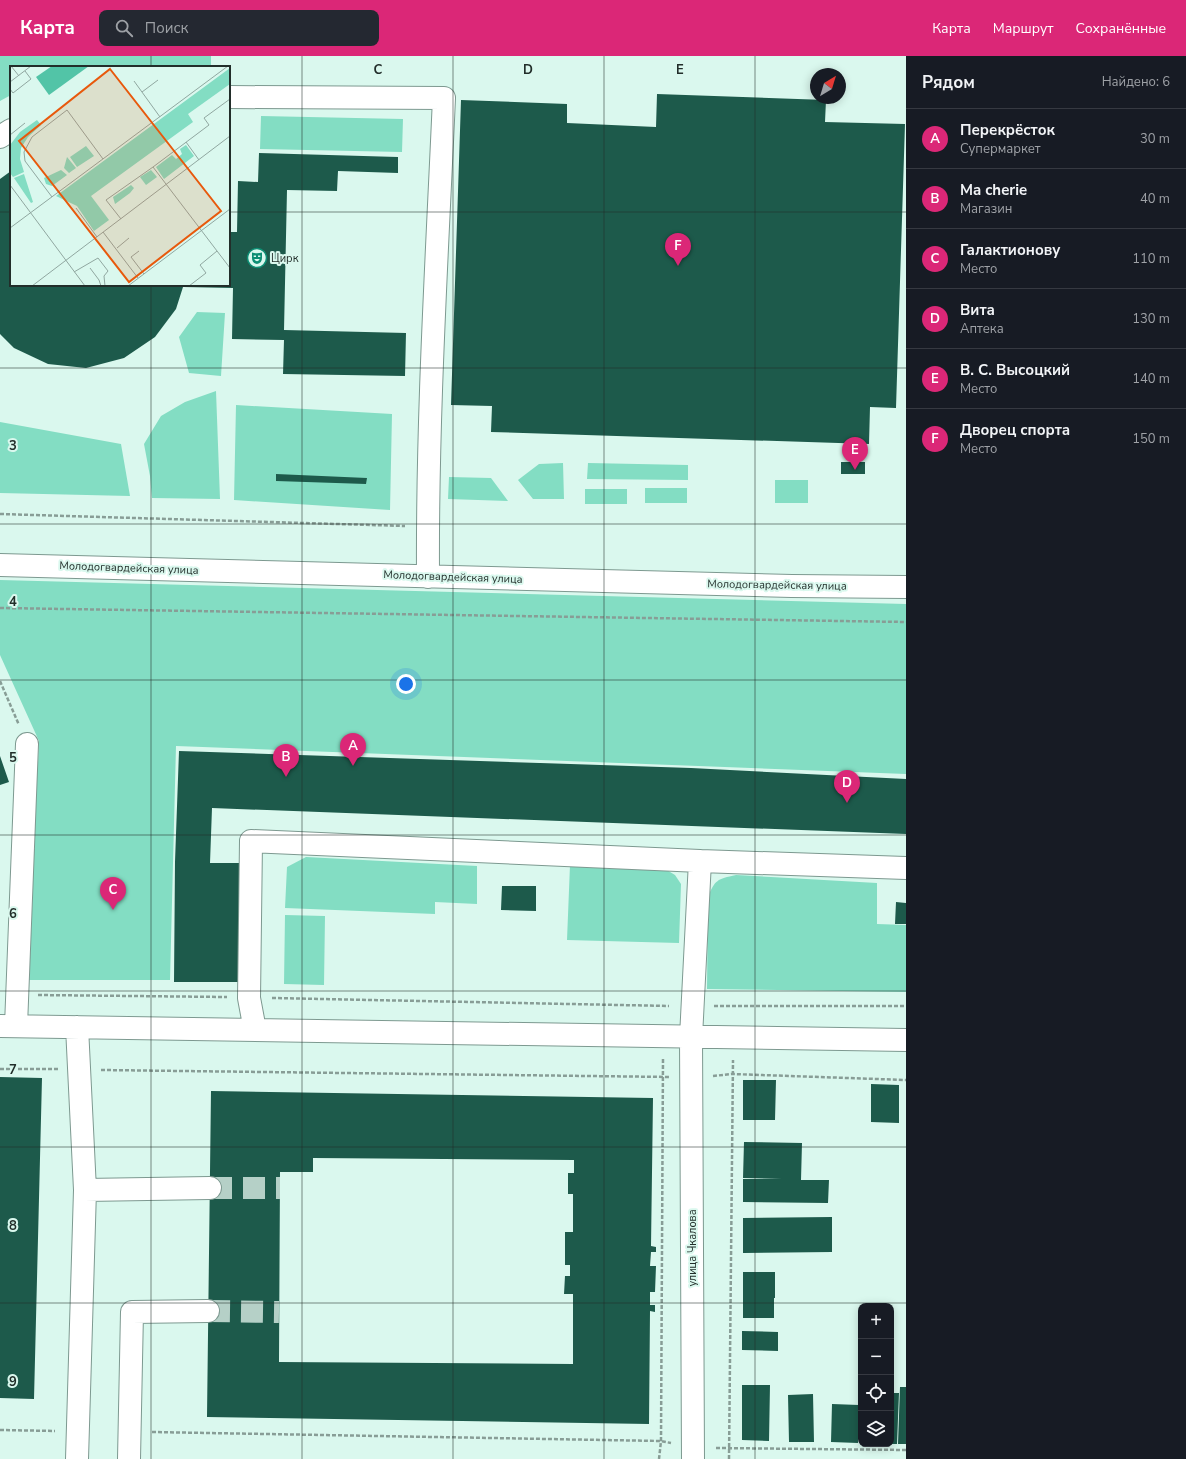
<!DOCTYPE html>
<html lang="ru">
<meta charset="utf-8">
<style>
:root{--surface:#171b24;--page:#242831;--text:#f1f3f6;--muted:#9ea1a6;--line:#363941;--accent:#db2777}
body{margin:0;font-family:"Nunito Sans",sans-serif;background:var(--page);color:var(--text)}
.controls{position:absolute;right:12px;bottom:12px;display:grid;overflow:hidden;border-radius:8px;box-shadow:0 2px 10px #0003}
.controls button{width:36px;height:36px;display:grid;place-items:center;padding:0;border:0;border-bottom:1px solid var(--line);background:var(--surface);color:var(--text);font:20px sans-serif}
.compass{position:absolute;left:810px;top:12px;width:36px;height:36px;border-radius:50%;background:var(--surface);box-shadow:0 2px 10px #0003;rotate:38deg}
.you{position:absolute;left:406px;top:628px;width:14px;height:14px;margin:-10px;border:3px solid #fff;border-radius:50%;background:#1a73e8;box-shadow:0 0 0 6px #1a73e833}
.badge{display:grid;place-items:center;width:26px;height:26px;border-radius:50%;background:var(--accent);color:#fff;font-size:13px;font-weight:700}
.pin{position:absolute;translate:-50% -33px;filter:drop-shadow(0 1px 2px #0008)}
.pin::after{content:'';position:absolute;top:21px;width:14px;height:12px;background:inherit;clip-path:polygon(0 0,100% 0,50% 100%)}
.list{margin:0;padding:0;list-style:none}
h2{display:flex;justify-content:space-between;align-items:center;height:52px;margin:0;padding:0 16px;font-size:17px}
h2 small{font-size:13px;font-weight:400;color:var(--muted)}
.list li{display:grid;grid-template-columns:26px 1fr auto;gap:12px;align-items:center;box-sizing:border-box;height:60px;padding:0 16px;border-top:1px solid var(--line)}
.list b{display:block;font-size:15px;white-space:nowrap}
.list p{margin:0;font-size:13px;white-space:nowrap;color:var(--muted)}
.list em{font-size:13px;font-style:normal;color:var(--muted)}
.icon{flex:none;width:22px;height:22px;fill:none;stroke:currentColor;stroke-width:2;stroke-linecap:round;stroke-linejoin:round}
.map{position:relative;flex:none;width:906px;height:1403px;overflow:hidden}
header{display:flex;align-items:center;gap:24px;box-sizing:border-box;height:56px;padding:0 20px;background:var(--accent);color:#fff}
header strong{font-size:19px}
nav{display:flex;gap:22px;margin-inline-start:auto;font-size:14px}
.search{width:280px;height:36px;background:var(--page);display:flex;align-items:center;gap:10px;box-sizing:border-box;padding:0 14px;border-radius:8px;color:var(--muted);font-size:15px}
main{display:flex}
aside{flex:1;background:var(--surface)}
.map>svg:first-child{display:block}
.green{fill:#83ddc3}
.building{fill:#1d5a4b;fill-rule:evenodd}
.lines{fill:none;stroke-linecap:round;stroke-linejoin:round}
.minor-tunnel{stroke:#b5d0c7;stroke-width:22;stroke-dasharray:22 11;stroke-linecap:butt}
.minor-casing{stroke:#7d9990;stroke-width:24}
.path{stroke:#889d96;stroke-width:2.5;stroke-dasharray:4 2;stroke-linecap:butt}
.minor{stroke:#fff;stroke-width:22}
.grid{fill:none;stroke:#222e2a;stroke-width:1;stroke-opacity:0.55}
.labels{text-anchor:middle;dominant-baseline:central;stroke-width:4;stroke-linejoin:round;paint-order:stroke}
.poi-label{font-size:11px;fill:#222e2a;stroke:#daf8ee;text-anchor:start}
.street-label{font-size:11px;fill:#222e2a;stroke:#daf8ee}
.inset-road{fill:none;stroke:#90a7a0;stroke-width:1}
.view{fill:#e8590c;fill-opacity:0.15;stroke:#e8590c;stroke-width:2}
.inset-edge{fill:none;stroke:#222e2a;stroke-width:2}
.grid-label{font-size:13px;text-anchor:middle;font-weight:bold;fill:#222e2a;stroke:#daf8ee;stroke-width:4;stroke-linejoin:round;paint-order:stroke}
</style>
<header>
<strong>Карта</strong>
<div class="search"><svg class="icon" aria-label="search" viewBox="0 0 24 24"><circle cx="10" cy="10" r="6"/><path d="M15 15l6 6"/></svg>Поиск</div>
<nav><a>Карта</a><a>Маршрут</a><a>Сохранённые</a></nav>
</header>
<main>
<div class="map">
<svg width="906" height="1403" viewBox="0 0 906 1403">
<rect width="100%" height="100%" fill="#daf8ee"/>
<path class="green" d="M0 0H211V11H11V39L0 45Z
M261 60 403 63 402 96 260 93Z
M197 256 225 257 221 320 189 317 179 281Z
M216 335 220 443 152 442 150 420 144 388 161 360 185 346Z
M236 349 392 358 390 454 234 444Z
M0 366 121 388 130 440 0 437Z
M563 407 564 443H533L518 424 539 408Z
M588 407 688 409V424L587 423Z
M449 421 491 422 508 445 448 443Z
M775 424H808V447H775Z
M645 432H687V447H645Z
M585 433H627V448H585Z
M0 524 906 548V718L176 690 170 924H29L33 832H32L33 793H35V775H31L33 712 38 707 39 685 0 599Z
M306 801 477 810V848L435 846V858L285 852 287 811Z
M570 809 665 813 675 819 681 828 679 887 567 884Z
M736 819 877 827V868L906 869V936L707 933 708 841C715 824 717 823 736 819Z
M285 859 325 860 324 929 284 928Z"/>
<path class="building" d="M657 38 826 44 825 66 905 68 896 352 870 351 869 388 491 376 492 350 451 349 461 44 567 48V67L656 71Z
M259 97 398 101V117L338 115 337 135 287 134 284 274 406 277 405 320 283 318 284 284 232 283 233 232 183 231 176 253 155 281 124 302 86 312 48 308 14 292 0 278V123L11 115V229H229V176H237L238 125 258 126Z
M841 406H865V418H841Z
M276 418 367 422 366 428 276 425Z
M179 695 691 712 906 723V778L212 752 210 807H244L243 926H174L175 806Z
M0 700 9 726 0 729Z
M502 830H536V855L501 854Z
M896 846 906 847V868H895Z
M0 1021 42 1022 34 1343 0 1342Z
M743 1024H776L775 1064H743Z
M871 1028 899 1029V1067L871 1066Z
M211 1035 653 1042 651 1190 656 1191V1196H651L650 1210H656L655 1236H650V1249H655V1256L650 1255 649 1368 207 1361ZM313 1102 574 1104V1117H568V1138H573V1176H565V1209H570V1220H565L564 1238H573V1308L279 1306 280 1116H313Z
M744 1086 802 1087 801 1124H829L828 1147 743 1146V1123H782L743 1122Z
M832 1161V1196L743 1197V1162Z
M743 1216H775V1242H768H774V1262H743Z
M742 1275 778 1276V1295L742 1294Z
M742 1329H770L769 1385 742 1384Z
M900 1331H906V1388H898Z
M891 1337H899L897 1388H891Z
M813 1338 814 1386H789L788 1339Z
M832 1348 859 1349 858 1387 831 1386Z"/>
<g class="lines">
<path class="minor-tunnel" d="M210 1132H280
M208 1255 279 1256"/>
<defs>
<path id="minor" d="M229 41 444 42C437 201 427 361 428 521
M0 81 11 74
M0 509 792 530 906 531
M700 805 906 812
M0 970 906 984
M16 970 27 688
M255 974 249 942 251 785 700 805 691 981 693 1403
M85 1134 210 1132
M77 1403 85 1134 77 971
M129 1403 132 1256 208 1255"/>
</defs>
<use href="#minor" class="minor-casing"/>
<path class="path" d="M0 458 405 470
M0 552 906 566
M0 625 19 669
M38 939 227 941
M272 942 669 950
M714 950H906
M0 1013H58
M101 1014 670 1021
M713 1020 732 1018 906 1024
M0 1374 55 1375
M152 1376 661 1385 671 1387
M716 1392 906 1394
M659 1403 661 1385 663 1002
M729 1403 733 1004"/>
<use href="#minor" class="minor"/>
</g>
<path class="grid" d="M151 0V11M302 0V1403M453 0V1403M604 0V1403M755 0V1403M0 156H11M229 156H906M151 229V1403M0 312H906M0 468H906M0 624H906M0 779H906M0 935H906M0 1091H906M0 1247H906"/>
<defs>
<symbol id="theatre-ring" viewBox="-11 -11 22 22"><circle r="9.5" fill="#daf8ee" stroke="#0d8e74" stroke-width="1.5"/><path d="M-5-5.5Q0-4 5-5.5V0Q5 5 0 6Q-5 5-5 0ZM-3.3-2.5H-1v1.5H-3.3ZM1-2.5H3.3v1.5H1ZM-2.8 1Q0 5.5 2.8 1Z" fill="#0d8e74"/></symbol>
</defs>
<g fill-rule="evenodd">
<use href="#theatre-ring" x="246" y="191" width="22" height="22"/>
</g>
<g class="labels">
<g class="poi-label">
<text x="271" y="202">Цирк</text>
</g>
<g class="street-label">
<text transform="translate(129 512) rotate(2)">Молодогвардейская улица</text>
<text transform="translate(453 521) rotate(2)">Молодогвардейская улица</text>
<text transform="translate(777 529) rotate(1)">Молодогвардейская улица</text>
<text transform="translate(692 1192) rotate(-90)">улица Чкалова</text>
</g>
</g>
<g transform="translate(10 10)">
<rect width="220" height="220" fill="#daf8ee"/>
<path d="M220 2V18L178 48 183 56 81 130 99 154 84 165 67 140 46 130ZM27 54 31 59 18 71 11 82 10 93 14 106 3 111 0 107V79L10 66ZM176 79 184 90 154 113 146 101 162 89 166 93 172 88 170 83ZM76 80 84 90 67 101 60 91ZM57 91 66 102 59 107 54 102ZM51 104 57 109 42 120 36 118 34 112ZM141 104 147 111 136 119 130 111ZM14 108 23 136 21 137 4 112ZM121 119 124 122 120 127 105 138 103 131Z" fill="#83ddc3"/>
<path d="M42 0H79L39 29 26 11Z" fill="#52c4a7"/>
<path class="inset-road" d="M1 0 9 10M124 15 150 51M0 16 21 0M0 23 3 27 21 13 15 5M132 26 148 14M0 69 15 57M176 76 189 94M143 101 199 59 194 52 220 33M0 119 75 220M42 131 15 95 14 86 22 71 57 44 93 93M66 142 87 171M111 153 96 134 143 101 220 202M0 162 218 0M93 166 128 212M107 182 119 172M129 185 121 191 134 208M80 202 89 214 91 220M64 206 88 192 98 205 94 210 95 220M22 220 220 70M118 220 220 143M179 220 196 207 190 199 207 185"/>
<path class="view" d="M100 3 211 145 119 216 9 75Z"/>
<rect width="220" height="220" class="inset-edge"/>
</g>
<g class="grid-label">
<text x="378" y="18">C</text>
<text x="528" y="18">D</text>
<text x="680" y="18">E</text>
<text x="13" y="394">3</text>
<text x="13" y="550">4</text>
<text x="13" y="706">5</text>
<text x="13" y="862">6</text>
<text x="13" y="1018">7</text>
<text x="13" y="1174">8</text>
<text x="13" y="1330">9</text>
</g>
</svg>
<div class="controls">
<button>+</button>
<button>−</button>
<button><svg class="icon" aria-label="locate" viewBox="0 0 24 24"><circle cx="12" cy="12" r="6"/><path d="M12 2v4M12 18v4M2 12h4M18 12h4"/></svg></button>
<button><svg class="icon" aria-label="layers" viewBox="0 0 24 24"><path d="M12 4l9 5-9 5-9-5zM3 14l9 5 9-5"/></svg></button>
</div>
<svg class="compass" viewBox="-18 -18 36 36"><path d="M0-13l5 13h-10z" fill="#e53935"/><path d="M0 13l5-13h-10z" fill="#9ea1a6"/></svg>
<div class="you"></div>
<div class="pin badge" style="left:353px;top:710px">A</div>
<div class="pin badge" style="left:286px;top:721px">B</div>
<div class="pin badge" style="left:113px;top:854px">C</div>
<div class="pin badge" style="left:847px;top:747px">D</div>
<div class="pin badge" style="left:855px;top:414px">E</div>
<div class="pin badge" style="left:678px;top:210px">F</div>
</div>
<aside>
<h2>Рядом<small>Найдено: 6</small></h2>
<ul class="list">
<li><span class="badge">A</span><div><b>Перекрёсток</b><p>Супермаркет</p></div><em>30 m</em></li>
<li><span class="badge">B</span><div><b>Ma cherie</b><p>Магазин</p></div><em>40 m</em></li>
<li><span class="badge">C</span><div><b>Галактионову</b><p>Место</p></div><em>110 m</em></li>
<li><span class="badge">D</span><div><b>Вита</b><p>Аптека</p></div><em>130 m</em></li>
<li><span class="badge">E</span><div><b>В. С. Высоцкий</b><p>Место</p></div><em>140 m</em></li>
<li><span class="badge">F</span><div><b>Дворец спорта</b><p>Место</p></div><em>150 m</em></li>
</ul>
</aside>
</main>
